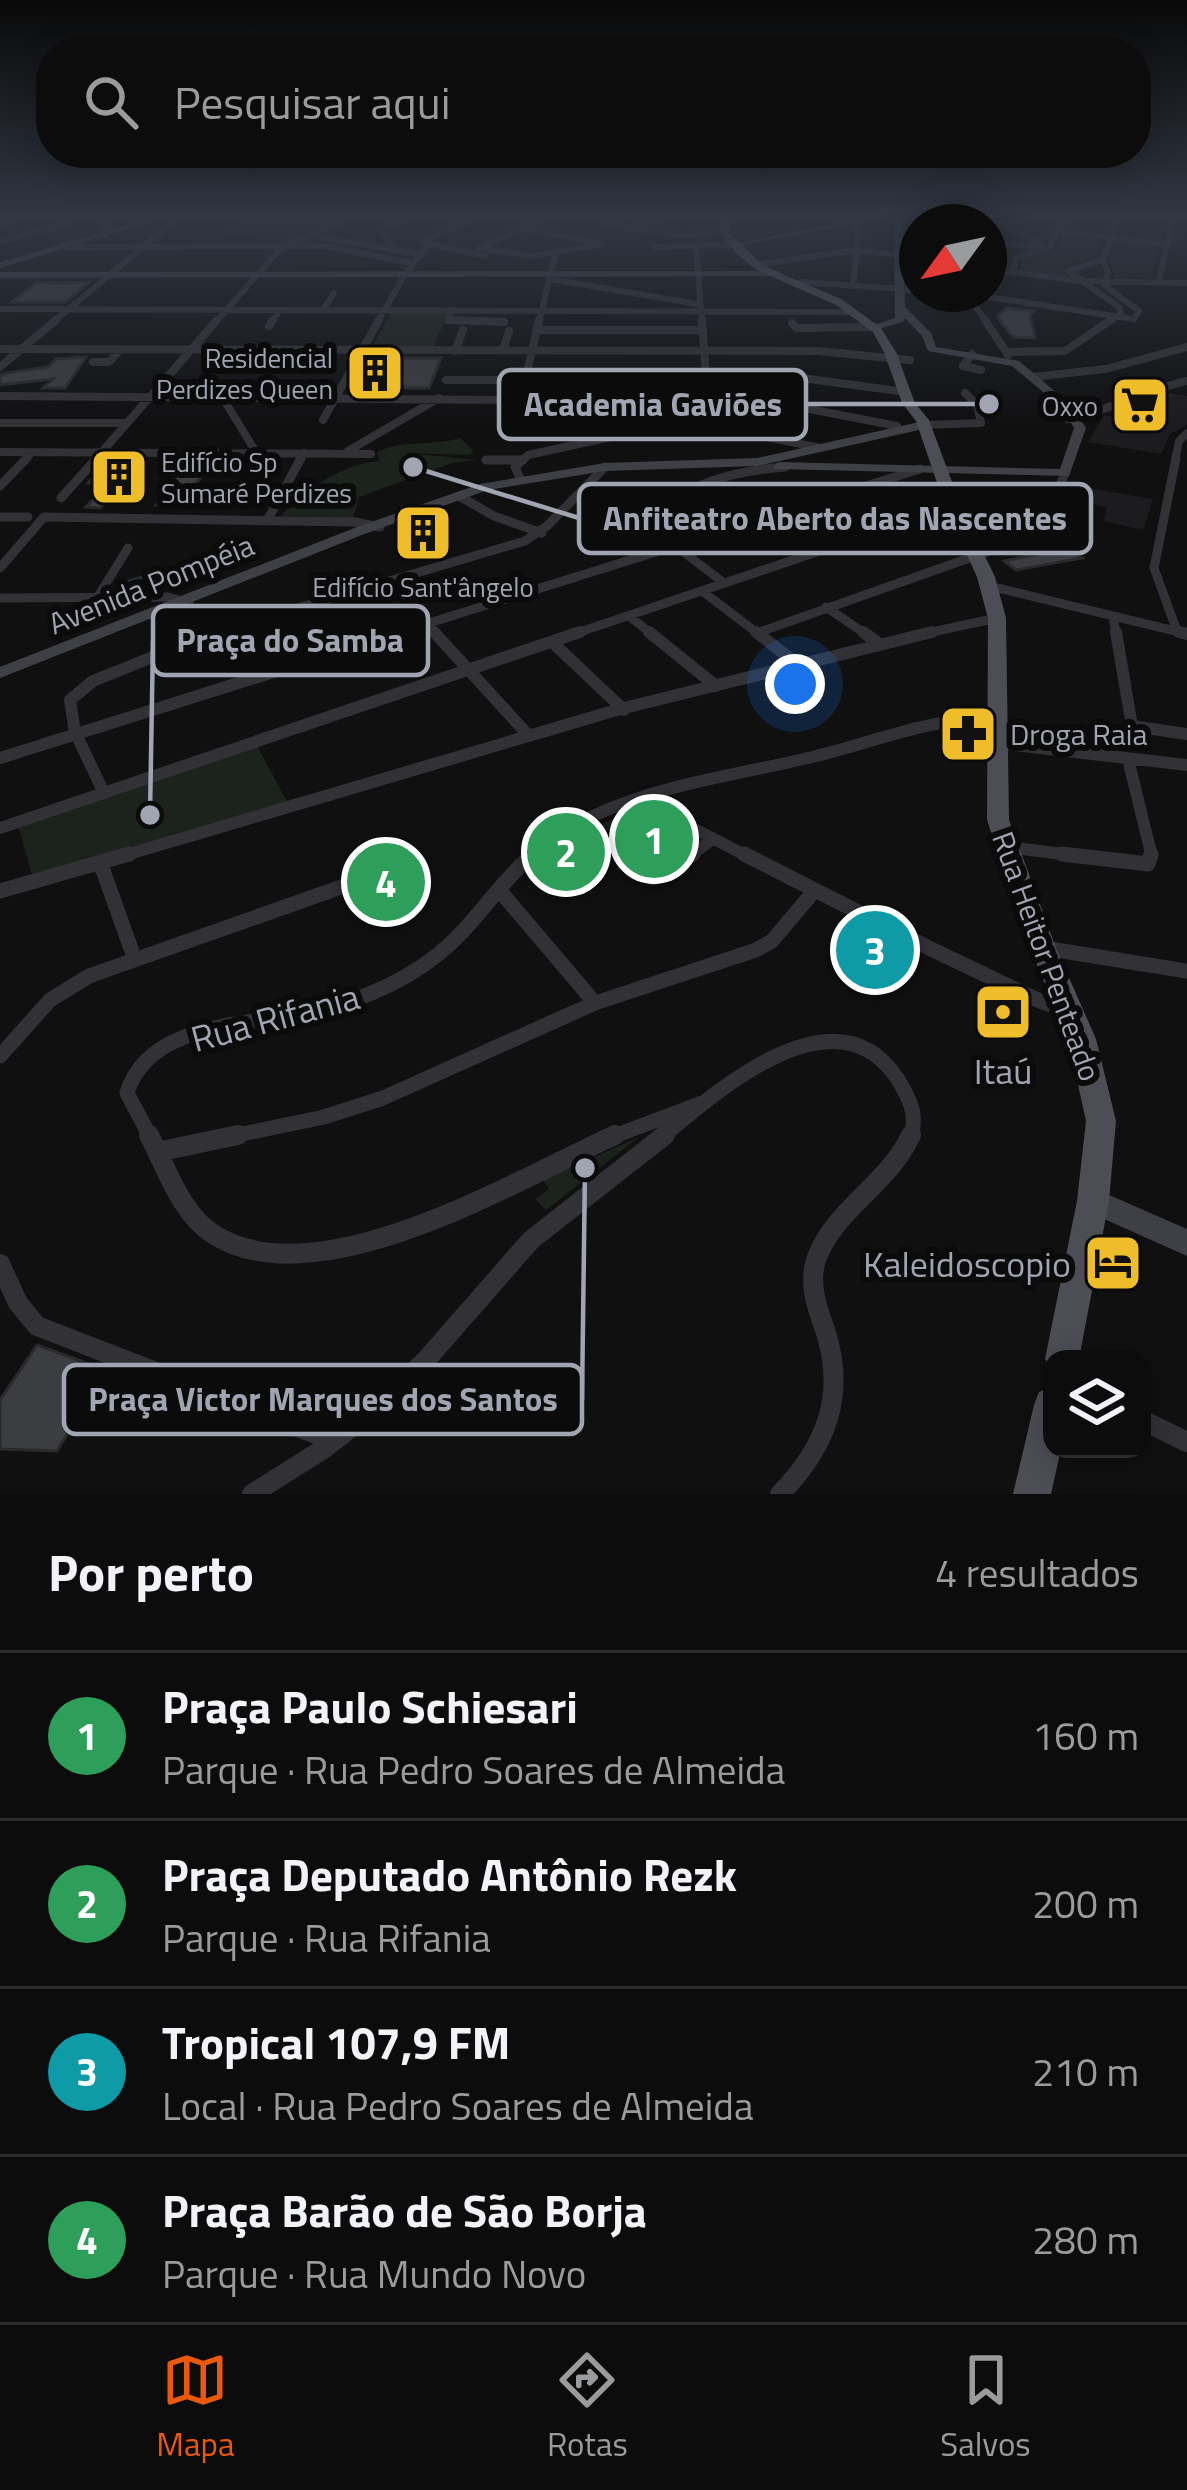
<!DOCTYPE html>
<html lang="pt">
<meta charset="utf-8">
<style>
:root{--surface:#0c0c0d;--page:#151516;--text:#f1f3f6;--muted:#9a9b9d;--line:#2c2c2e;--accent:#ea580c}
body{margin:0;font-family:"Titillium Web",sans-serif;background:var(--page);color:var(--text)}
.controls{position:absolute;right:36px;bottom:36px;display:grid;overflow:hidden;border-radius:24px;box-shadow:0 6px 30px #0003}
.controls button{width:108px;height:108px;display:grid;place-items:center;padding:0;border:0;border-bottom:3px solid var(--line);background:var(--surface);color:var(--text);font:60px sans-serif}
.compass{position:absolute;left:899px;top:204px;width:108px;height:108px;border-radius:50%;background:var(--surface);box-shadow:0 6px 30px #0003;rotate:237deg}
.you{position:absolute;left:795px;top:684px;width:42px;height:42px;margin:-30px;border:9px solid #fff;border-radius:50%;background:#1a73e8;box-shadow:0 0 0 18px #1a73e833}
.badge{display:grid;place-items:center;width:78px;height:78px;border-radius:50%;background:var(--accent);color:#fff;font-size:39px;font-weight:700}
.pin{position:absolute;translate:-50% -50%;border:6px solid #fff;box-shadow:0 3px 12px #0006}
.list{margin:0;padding:0;list-style:none}
h2{display:flex;justify-content:space-between;align-items:center;height:156px;margin:0;padding:0 48px;font-size:51px}
h2 small{font-size:39px;font-weight:400;color:var(--muted)}
.list li{display:grid;grid-template-columns:78px 1fr auto;gap:36px;align-items:center;box-sizing:border-box;height:168px;padding:0 48px;border-top:3px solid var(--line)}
.list b{display:block;font-size:45px;white-space:nowrap}
.list p{margin:0;font-size:39px;white-space:nowrap;color:var(--muted)}
.list em{font-size:39px;font-style:normal;color:var(--muted)}
.icon{flex:none;width:66px;height:66px;fill:none;stroke:currentColor;stroke-width:2;stroke-linecap:round;stroke-linejoin:round}
.map{position:relative;flex:none;width:1187px;height:1494px;overflow:hidden}
.search{position:absolute;background:var(--surface);box-shadow:0 6px 30px #0003;left:36px;right:36px;top:36px;height:132px;display:flex;align-items:center;gap:30px;box-sizing:border-box;padding:0 42px;border-radius:48px;color:var(--muted);font-size:45px}
.sheet{height:828px;background:var(--surface)}
nav{display:flex;justify-content:space-around;align-items:center;box-sizing:border-box;height:168px;border-top:3px solid var(--line);background:var(--surface);font-size:33px;color:var(--muted)}
nav a{display:grid;justify-items:center;gap:6px}
nav .on{color:var(--accent)}
.map>svg:first-child{display:block}
.built{fill:#1c1c1e}
.green{fill:#1c231d}
.lines{fill:none;stroke-linecap:round;stroke-linejoin:round}
.stream{stroke:#282f36;stroke-width:3}
.building{fill:#3c3d41;stroke:#2a2a2d;stroke-width:3}
.street-far5{stroke:#313136;stroke-width:6}
.street-far4{stroke:#313136;stroke-width:8}
.street-far3{stroke:#313136;stroke-width:9}
.street-far2{stroke:#313136;stroke-width:12}
.street-far1{stroke:#313136;stroke-width:15}
.street{stroke:#313136;stroke-width:20}
.secondary{fill:#3f4046;fill-rule:evenodd}
.primary{fill:#4d4e55;fill-rule:evenodd}
.labels{text-anchor:middle;dominant-baseline:central;stroke-width:12;stroke-linejoin:round;paint-order:stroke}
.far-poi-label{font-size:27px;fill:#a1a5b2;stroke:#0b0b0c;text-anchor:end}
.street-label{font-size:30px;fill:#a1a5b2;stroke:#0b0b0c}
.poi-label{font-size:30px;fill:#a1a5b2;stroke:#0b0b0c;text-anchor:start}
.near-street-label{font-size:36px;fill:#a1a5b2;stroke:#0b0b0c}
.near-poi-label{font-size:36px;fill:#a1a5b2;stroke:#0b0b0c}
.leader{fill:none;stroke:#a1a5b2;stroke-width:4.5}
.callout-dot{fill:#a1a5b2;stroke:#0b0b0c;stroke-width:4.5}
.callout{fill:#0b0b0c;stroke:#a1a5b2;stroke-width:4.5}
.callout-label{font-size:33px;text-anchor:middle;font-weight:bold;fill:#a1a5b2}
</style>
<div class="map">
<svg width="1187" height="1494" viewBox="0 0 1187 1494">
<rect width="100%" height="100%" fill="#101011"/>
<path class="built" d="M1116 240 1159 245 1152 278 1115 279 1110 260Z
M1161 392 1187 396V425L1170 434 1161 454 1088 442 1104 415 1146 426 1155 420 1119 407Z
M1071 485 1153 499 1143 530 1104 521 1107 507 1064 499Z"/>
<path class="green" d="M257 214H350L294 241 220 237 226 229 260 219Z
M1063 235 1102 239 1094 258 1064 266 1068 277 1019 270 1023 259 1056 249Z
M391 313H448L433 348 376 347 373 345Z
M460 438 473 450 471 455 406 453 477 460 452 463 359 497 353 518 281 516C300 492 345 462 380 461L377 452C404 439 430 447 460 438Z
M256 744 288 803 33 878 18 826Z
M627 813 678 835 686 845 650 866 616 832 595 827Z
M639 1137 546 1210 535 1199 549 1189 543 1180Z"/>
<g class="lines">
<path class="stream" d="M116 585 243 547 249 539"/>
</g>
<path class="building" d="M37 282 61 283 89 282 66 302H12Z
M1007 308 1034 311 1030 316 1035 338 1013 337 997 317Z
M86 357 65 388H43L53 379 0 385V375L6 373 48 367 56 359Z
M372 358H441L429 388H406L387 374 378 391H353Z
M171 461H197L221 462 213 473H204L179 505H156L179 472H163Z
M97 473 102 472 145 473 136 484H121L100 508 86 507 108 483H88Z
M1069 548 1082 558 1016 570 1004 561Z
M37 1345 106 1370 57 1451 0 1449V1400Z"/>
<g class="lines">
<path class="street-far5" d="M5 214 15 238
M104 214 106 236
M483 214 420 242 485 256
M732 218 762 214
M1004 222 1011 231 1039 241
M635 224 657 222 656 214
M603 225 682 235 724 232
M989 226 1044 214
M1058 232 1167 244
M321 237 419 254
M899 237H917
M0 241 67 224 77 214
M989 242 1043 247
M68 247 323 246 412 263
M481 247 556 214
M654 247 733 245
M696 247 702 323
M478 248 533 256 603 244 523 228
M395 249 380 230 415 214
M1103 260 1108 273 1104 285 1139 311 1134 319
M1103 260 1120 214
M1103 260 1068 271 1119 307 1121 314 1107 323
M761 264 856 250 917 258
M989 269 1080 281 1187 283
M1013 272 1016 258 1050 247 1066 214
M550 279 697 304
M1159 280 1174 214
M801 282 917 290
M853 286 858 242 854 220
M967 294 987 323
M968 294 1134 319
M0 309 853 312
M323 310 334 293
M451 310 448 321 504 322
M52 323 181 215
M215 323 281 248 355 214
M271 323 280 310
M377 323 404 276 428 246
M539 323 555 254"/>
<path class="street-far4" d="M448 320 504 322
M539 320 514 429 615 404
M702 320 707 389
M985 320 1008 355
M792 323 796 328 874 327
M269 326 273 320
M538 330H703
M0 349 818 351 910 360
M503 350 509 331
M455 351 463 330
M1006 352 1065 351 1111 320
M972 354 963 366 981 370
M93 362H109L120 350
M0 367 56 320
M1032 377 1106 369 1187 347
M446 380H526
M737 391 802 378 906 392
M0 396 627 401 707 389 897 426
M222 397 256 452
M1068 419C1109 411 1145 390 1187 381
M323 420 379 320
M0 423H127
M924 425 981 423 977 405 965 393
M348 451 439 398
M0 452 371 454
M486 460H520
M24 461 32 452
M94 461 217 320
M300 461 304 453
M522 461 528 455 685 421 821 448
M1175 461 1179 441 1187 433"/>
<path class="street-far3" d="M1176 458 1154 568 1177 631
M486 460H520
M520 478 515 467 525 458
M0 486 27 458
M459 496 494 516 542 533
M61 498 97 458
M0 517H28
M267 521 301 458
M0 568 44 517 355 522 380 527
M724 583 656 531 655 519C688 481 736 471 785 467
M990 586 1187 634
M702 591 760 635
M0 598 168 597 189 603
M97 598 128 548
M826 607 867 635
M629 616 653 635
M1113 616 1116 635
M427 624 437 635
M757 633 1029 537 1044 525 1065 473
M206 635 525 541 547 526 605 467
M391 635 920 469
M571 635 953 506
M918 635 997 618"/>
<path class="street-far2" d="M434 632 529 736
M649 632 716 686
M756 632 796 663
M863 632 877 642
M1116 632 1132 726 1187 734
M1179 632 1187 634
M552 642 624 710
M996 743 1187 765
M0 758 401 632
M1128 759 1152 857
M104 793 75 732 70 700 93 681 215 632
M640 801 749 857
M576 823 624 857
M0 828 580 632
M1007 847 1087 857
M119 857 620 709 932 632
M529 857C607 789 719 780 816 756 877 741 933 717 997 718
M689 857 712 839"/>
<path class="street-far1" d="M621 854 640 873 653 878 693 854
M744 854 931 949 1042 1002 1070 1010
M1062 854 1148 864 1151 854
M100 862 134 957
M0 891 129 854
M500 891 595 1003
M1044 948 1187 971
M0 1056 50 1000 89 976 364 879
M151 1138 127 1093C150 1016 265 1026 329 1008 381 993 428 970 464 930 487 905 507 876 533 854
M223 1138 324 1117 383 1098 595 1003 756 950 772 941 815 890
M609 1138 702 1103
M661 1138C717 1091 835 986 897 1078 909 1097 919 1116 910 1138"/>
<path class="street" d="M149 1135C166 1167 181 1214 213 1234 316 1301 516 1180 615 1135
M157 1152 238 1135
M0 1264 18 1303 37 1326 334 1441
M1142 1420 1187 1442
M252 1494 325 1448 376 1408 426 1360 531 1240 665 1135
M780 1494C825 1448 846 1397 826 1333 818 1310 808 1285 816 1260 834 1209 889 1184 911 1135"/>
<path class="secondary" d="M246 214 161 219 0 268V262L160 215Z
M882 214H902L905 307 931 333 936 347 1019 361 1070 404 1086 428 1069 476 775 469 773 466 779 462 1060 469 1074 428 1062 408 1012 366 928 351 922 336 905 318 903 322 874 330 869 327 895 318 894 216 733 247 729 245Z
M780 271 777 276 0 278V272Z
M924 421 928 422V428L757 466 605 471 488 490 367 533 0 678V667L357 527 480 484 605 463 757 458Z
M1093 1188 1187 1229V1256L1084 1210 1080 1201 1084 1192Z"/>
<path class="primary" d="M722 214H730L729 232 764 266 843 300 881 328 896 352 915 403 929 420 961 506 995 577 1006 618 1009 820 1056 948 1096 1039 1116 1121 1109 1201 1079 1359H1052V1372L1045 1359 1077 1201 1086 1121 1068 1039 1030 948 987 820 988 618 977 577 945 506 916 421 902 403 884 352 873 332 836 305 757 270 738 255 719 232Z
M1052 1387V1449H1061L1051 1494H1013L1034 1405 1039 1392Z"/>
</g>
<linearGradient id="sky" x2="0" y2="1"><stop stop-color="#090909"/><stop offset="0.51" stop-color="#313743"/><stop offset="1" stop-color="#313743" stop-opacity="0"/></linearGradient>
<rect width="1187" height="423" fill="url(#sky)"/>
<defs>
<symbol id="building-square" viewBox="-11 -11 22 22"><rect x="-9" y="-9" width="18" height="18" rx="4" fill="#efbd2a" stroke="#0b0b0c"/><path d="M-4-6H4V6H1V3H-1V6H-4ZM-2.5-4.3h1.7v1.8h-1.7ZM.8-4.3h1.7v1.8H.8ZM-2.5-1h1.7V.8h-1.7ZM.8-1h1.7V.8H.8Z" fill="#111"/></symbol>
<symbol id="supermarket-square" viewBox="-11 -11 22 22"><rect x="-9" y="-9" width="18" height="18" rx="4" fill="#efbd2a" stroke="#0b0b0c"/><path d="M-6-5.5h2.5l.6 2H6L4.5 2H-2.5L-4.4-4H-6ZM-1.5 3.2a1.3 1.3 0 1 0 .1 0ZM3 3.2a1.3 1.3 0 1 0 .1 0Z" fill="#111"/></symbol>
<symbol id="pharmacy-square" viewBox="-11 -11 22 22"><rect x="-9" y="-9" width="18" height="18" rx="4" fill="#efbd2a" stroke="#0b0b0c"/><path d="M-2-6h4v4h4v4h-4v4h-4v-4h-4v-4h4Z" fill="#111"/></symbol>
<symbol id="bank-square" viewBox="-11 -11 22 22"><rect x="-9" y="-9" width="18" height="18" rx="4" fill="#efbd2a" stroke="#0b0b0c"/><path d="M-6-4H6V4H-6ZM0-2.3a2.3 2.3 0 1 0 0 4.6a2.3 2.3 0 1 0 0-4.6Z" fill="#111"/></symbol>
<symbol id="hotel-square" viewBox="-11 -11 22 22"><rect x="-9" y="-9" width="18" height="18" rx="4" fill="#efbd2a" stroke="#0b0b0c"/><path d="M-6-4.5h1.5V1H6V5H4.5V3h-9V5H-6ZM-4 0a1.8 1.8 0 1 1 3.6 0ZM.5 0V-2.5h3Q6-2.5 6 0Z" fill="#111"/></symbol>
</defs>
<g fill-rule="evenodd">
<use href="#building-square" x="342" y="340" width="66" height="66"/>
<use href="#supermarket-square" x="1107" y="372" width="66" height="66"/>
<use href="#building-square" x="86" y="444" width="66" height="66"/>
<use href="#building-square" x="390" y="500" width="66" height="66"/>
<use href="#pharmacy-square" x="935" y="701" width="66" height="66"/>
<use href="#bank-square" x="970" y="979" width="66" height="66"/>
<use href="#hotel-square" x="1080" y="1230" width="66" height="66"/>
</g>
<g class="labels">
<g class="far-poi-label">
<text x="333" y="357">Residencial<tspan x="333" dy="31">Perdizes Queen</tspan></text>
<text x="1098" y="405">Oxxo</text>
<text x="161" y="461" text-anchor="start">Edifício Sp<tspan x="161" dy="31">Sumaré Perdizes</tspan></text>
<text x="423" y="586" text-anchor="middle">Edifício Sant'ângelo</text>
</g>
<g class="street-label">
<text transform="translate(151 584) rotate(-22)">Avenida Pompéia</text>
<text transform="translate(1047 956) rotate(70)">Rua Heitor Penteado</text>
</g>
<g class="poi-label">
<text x="1010" y="734">Droga Raia</text>
</g>
<g class="near-street-label">
<text transform="translate(275 1017) rotate(-15)">Rua Rifania</text>
</g>
<g class="near-poi-label">
<text x="1003" y="1070">Itaú</text>
<text x="1071" y="1263" text-anchor="end">Kaleidoscopio</text>
</g>
</g>
<path class="leader" d="M989 404L806 404M413 467L579 518M150 815L153 641M585 1168L582 1400"/>
<g class="callout-dot">
<circle cx="989" cy="404" r="12"/>
<circle cx="413" cy="467" r="12"/>
<circle cx="150" cy="815" r="12"/>
<circle cx="585" cy="1168" r="12"/>
</g>
<g class="callout">
<rect x="499" y="370" width="307" height="69" rx="12"/>
<rect x="579" y="484" width="512" height="69" rx="12"/>
<rect x="153" y="606" width="275" height="69" rx="12"/>
<rect x="64" y="1365" width="518" height="69" rx="12"/>
</g>
<g class="callout-label">
<text x="653" y="416">Academia Gaviões</text>
<text x="835" y="530">Anfiteatro Aberto das Nascentes</text>
<text x="290" y="652">Praça do Samba</text>
<text x="323" y="1411">Praça Victor Marques dos Santos</text>
</g>
</svg>
<div class="controls">
<button><svg class="icon" aria-label="layers" viewBox="0 0 24 24"><path d="M12 4l9 5-9 5-9-5zM3 14l9 5 9-5"/></svg></button>
</div>
<svg class="compass" viewBox="-18 -18 36 36"><path d="M0-13l5 13h-10z" fill="#e53935"/><path d="M0 13l5-13h-10z" fill="#9a9b9d"/></svg>
<div class="you"></div>
<div class="pin badge" style="left:654px;top:839px;background:#2e9e5b">1</div>
<div class="pin badge" style="left:566px;top:852px;background:#2e9e5b">2</div>
<div class="pin badge" style="left:875px;top:950px;background:#0f9aa8">3</div>
<div class="pin badge" style="left:386px;top:882px;background:#2e9e5b">4</div>
<div class="search"><svg class="icon" aria-label="search" viewBox="0 0 24 24"><circle cx="10" cy="10" r="6"/><path d="M15 15l6 6"/></svg>Pesquisar aqui</div>
</div>
<section class="sheet">
<h2>Por perto<small>4 resultados</small></h2>
<ul class="list">
<li><span class="badge" style="background:#2e9e5b">1</span><div><b>Praça Paulo Schiesari</b><p>Parque · Rua Pedro Soares de Almeida</p></div><em>160 m</em></li>
<li><span class="badge" style="background:#2e9e5b">2</span><div><b>Praça Deputado Antônio Rezk</b><p>Parque · Rua Rifania</p></div><em>200 m</em></li>
<li><span class="badge" style="background:#0f9aa8">3</span><div><b>Tropical 107,9 FM</b><p>Local · Rua Pedro Soares de Almeida</p></div><em>210 m</em></li>
<li><span class="badge" style="background:#2e9e5b">4</span><div><b>Praça Barão de São Borja</b><p>Parque · Rua Mundo Novo</p></div><em>280 m</em></li>
</ul>
</section>
<nav>
<a class="on"><svg class="icon" aria-label="map" viewBox="0 0 24 24"><path d="M3 6l6-2 6 2 6-2v14l-6 2-6-2-6 2zM9 4v14M15 6v14"/></svg>Mapa</a>
<a><svg class="icon" aria-label="directions" viewBox="0 0 24 24"><path d="M12 3l9 9-9 9-9-9zM9 14v-3h6M13 9l2 2-2 2"/></svg>Rotas</a>
<a><svg class="icon" aria-label="saved" viewBox="0 0 24 24"><path d="M7 4h10v16l-5-4-5 4z"/></svg>Salvos</a>
</nav>
